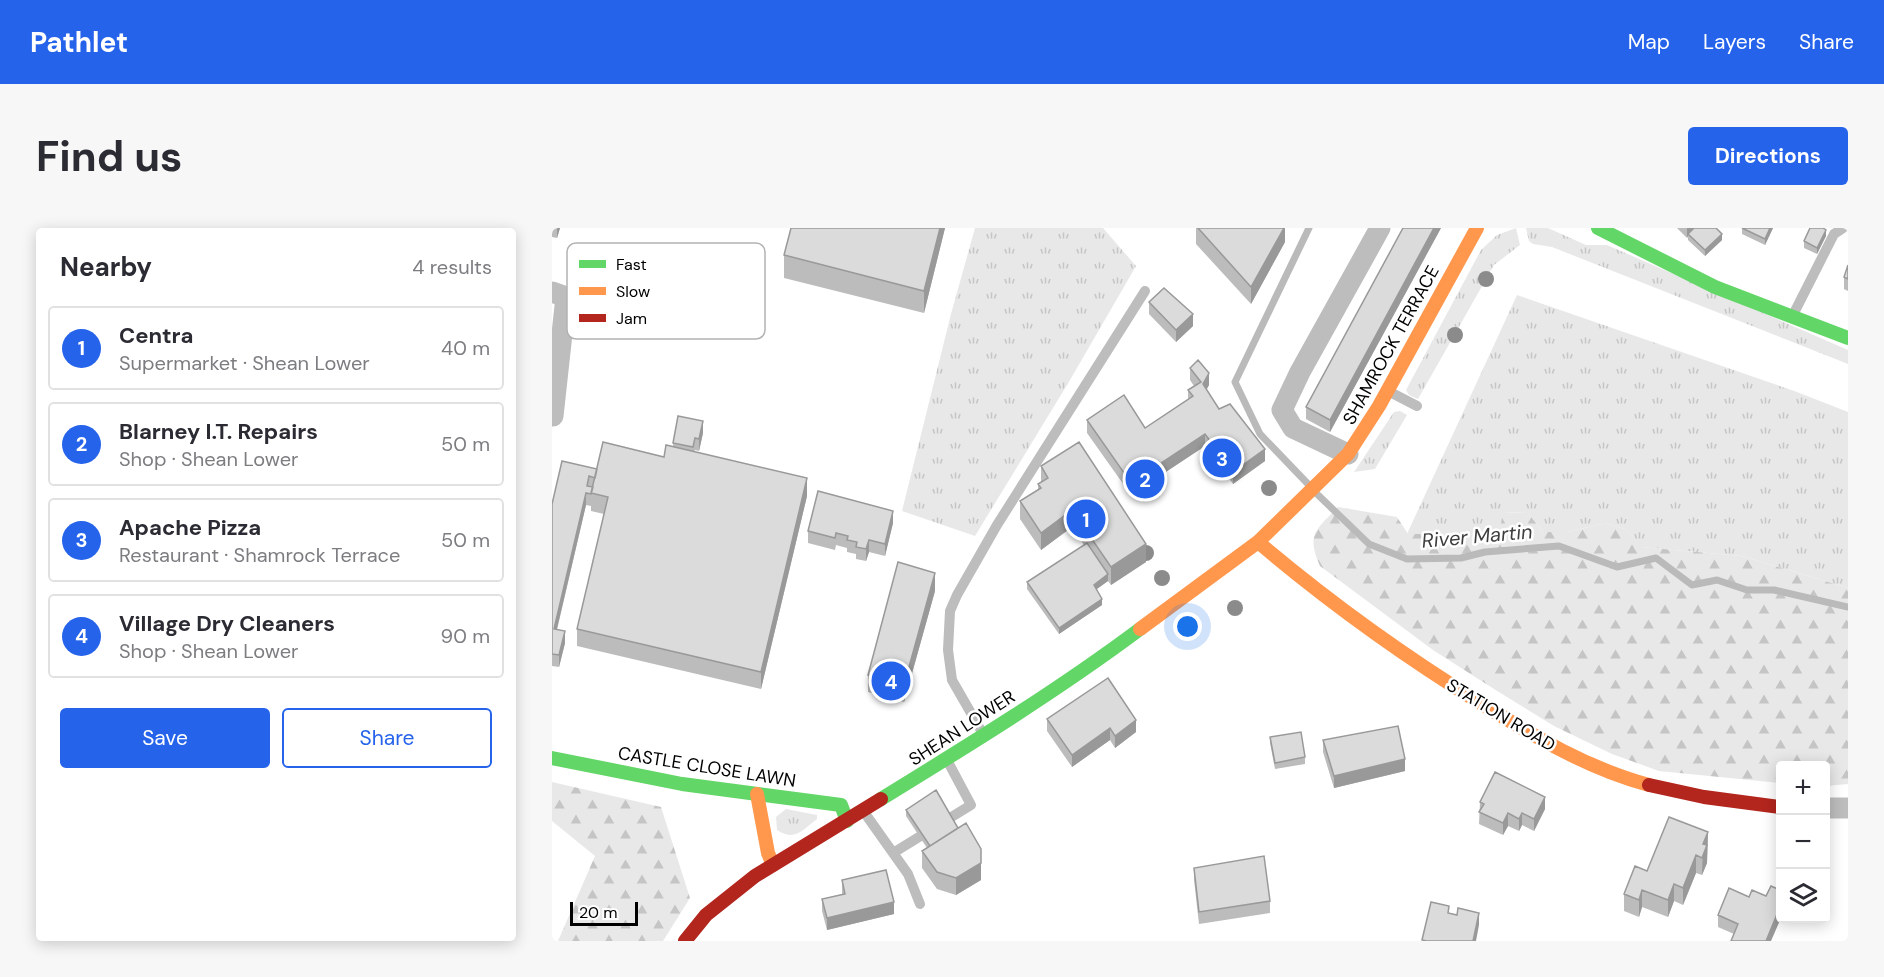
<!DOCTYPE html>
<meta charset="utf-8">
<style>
:root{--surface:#fff;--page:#f7f7f7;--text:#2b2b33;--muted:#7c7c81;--line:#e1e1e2;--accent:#2563eb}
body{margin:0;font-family:"DM Sans",sans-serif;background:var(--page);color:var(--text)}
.controls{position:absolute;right:18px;bottom:18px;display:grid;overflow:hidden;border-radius:6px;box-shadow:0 3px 15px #0003}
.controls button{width:54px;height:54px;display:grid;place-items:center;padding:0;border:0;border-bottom:2px solid var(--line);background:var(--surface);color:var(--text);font:30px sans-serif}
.scale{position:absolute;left:18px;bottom:15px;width:68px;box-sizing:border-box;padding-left:6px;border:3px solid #000;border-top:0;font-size:16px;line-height:21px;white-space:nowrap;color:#000;-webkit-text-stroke:4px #fff;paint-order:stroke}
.you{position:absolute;left:636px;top:399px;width:21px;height:21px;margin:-15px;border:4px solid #fff;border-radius:50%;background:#1a73e8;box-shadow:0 0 0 9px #1a73e833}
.badge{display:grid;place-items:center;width:39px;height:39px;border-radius:50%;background:var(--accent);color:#fff;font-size:20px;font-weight:700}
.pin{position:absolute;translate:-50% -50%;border:3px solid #fff;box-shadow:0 2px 6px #0006}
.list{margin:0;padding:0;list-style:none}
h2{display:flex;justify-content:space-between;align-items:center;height:78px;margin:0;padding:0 24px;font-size:26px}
h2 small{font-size:20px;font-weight:400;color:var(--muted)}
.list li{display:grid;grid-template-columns:39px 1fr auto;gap:18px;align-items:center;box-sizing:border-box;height:84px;margin:0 12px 12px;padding:0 12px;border:2px solid var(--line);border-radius:6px}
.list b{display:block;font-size:22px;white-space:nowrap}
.list p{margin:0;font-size:20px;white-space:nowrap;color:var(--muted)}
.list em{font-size:20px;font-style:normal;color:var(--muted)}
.actions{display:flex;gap:12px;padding:18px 24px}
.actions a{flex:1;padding:14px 0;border:2px solid var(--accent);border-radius:6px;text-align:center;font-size:21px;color:var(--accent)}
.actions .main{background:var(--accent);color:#fff}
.icon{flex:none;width:33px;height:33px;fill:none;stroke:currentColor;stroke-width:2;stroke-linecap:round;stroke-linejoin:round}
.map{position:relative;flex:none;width:1296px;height:713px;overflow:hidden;border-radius:6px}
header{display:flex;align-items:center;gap:36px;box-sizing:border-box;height:84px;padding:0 30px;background:var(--accent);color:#fff}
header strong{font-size:28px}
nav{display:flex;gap:33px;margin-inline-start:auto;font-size:21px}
.intro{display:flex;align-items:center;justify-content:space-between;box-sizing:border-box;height:144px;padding:0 36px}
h1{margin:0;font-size:42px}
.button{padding:15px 27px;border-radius:6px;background:var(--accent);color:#fff;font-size:21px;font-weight:700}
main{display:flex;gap:36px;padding:0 36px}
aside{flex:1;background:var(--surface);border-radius:6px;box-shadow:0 3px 15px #0003}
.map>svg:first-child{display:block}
.grass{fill:url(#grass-tufts)}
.forest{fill:url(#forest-firs)}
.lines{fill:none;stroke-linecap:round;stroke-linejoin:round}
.stream{stroke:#bababa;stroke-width:7}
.lane{stroke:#bdbdbd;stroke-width:10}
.street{stroke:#bdbdbd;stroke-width:21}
.fast{stroke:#63d668;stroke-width:14}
.slow{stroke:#ff974d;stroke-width:14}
.jam{stroke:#b3261e;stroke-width:14}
.tree{fill:#8b8b8b}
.wall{fill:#bcbcbc}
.shaded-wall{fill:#999}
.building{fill:#dbdbdb;stroke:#999;stroke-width:1.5}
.labels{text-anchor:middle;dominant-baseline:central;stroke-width:5;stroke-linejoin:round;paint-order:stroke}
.street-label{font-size:18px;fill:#000;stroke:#fff}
.water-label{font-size:20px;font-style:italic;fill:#3d3d3d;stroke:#fff}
.key{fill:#fff;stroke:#b2b2b2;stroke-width:1.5}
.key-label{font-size:16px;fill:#000}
</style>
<header>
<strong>Pathlet</strong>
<nav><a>Map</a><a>Layers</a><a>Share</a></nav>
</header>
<div class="intro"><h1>Find us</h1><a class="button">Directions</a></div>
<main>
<aside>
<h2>Nearby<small>4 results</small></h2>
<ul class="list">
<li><span class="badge">1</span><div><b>Centra</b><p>Supermarket · Shean Lower</p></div><em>40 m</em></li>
<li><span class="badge">2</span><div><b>Blarney I.T. Repairs</b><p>Shop · Shean Lower</p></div><em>50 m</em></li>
<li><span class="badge">3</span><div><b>Apache Pizza</b><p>Restaurant · Shamrock Terrace</p></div><em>50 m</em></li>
<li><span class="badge">4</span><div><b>Village Dry Cleaners</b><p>Shop · Shean Lower</p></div><em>90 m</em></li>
</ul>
<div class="actions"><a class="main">Save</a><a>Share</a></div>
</aside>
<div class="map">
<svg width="1296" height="713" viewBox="0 0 1296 713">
<defs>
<pattern id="grass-tufts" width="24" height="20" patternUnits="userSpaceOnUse" patternTransform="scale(1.5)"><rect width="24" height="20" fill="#e8e8e8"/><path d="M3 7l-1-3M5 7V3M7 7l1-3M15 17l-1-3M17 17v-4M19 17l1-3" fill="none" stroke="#c5c5c5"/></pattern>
<pattern id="forest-firs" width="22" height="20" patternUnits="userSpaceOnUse" patternTransform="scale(1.5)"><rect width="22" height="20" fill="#e8e8e8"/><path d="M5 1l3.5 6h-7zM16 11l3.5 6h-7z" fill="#c5c5c5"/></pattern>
</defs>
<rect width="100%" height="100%" fill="#fff"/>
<path class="grass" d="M423 0H551L584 38 518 152 423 308 350 283 399 86Z
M964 0 968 17 942 37 866 171 857 167 854 162 929 22 945 7Z
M974 0H996L1034 17H1055L1296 122V136L1000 19 981 16 977 13Z
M965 67 1245 164 1296 184V360L1190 328 1088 319 1075 302 1054 295 1015 304H991L976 285 952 284 947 306H855Z
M848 183 855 187 823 241 802 244 842 184Z
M234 581 265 587V591C250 602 243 614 225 602L224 589Z"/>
<path class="forest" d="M786 279 845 289 856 306H947L951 284 976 285 991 304H1015L1054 295 1075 302 1089 319 1190 328 1296 360V556L1274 558V538H1228V555L1107 543 1060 526 1002 498 942 461 881 422 768 338C754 306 764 302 786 279Z
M0 554 109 579 138 670 111 713H6L43 628 0 593Z"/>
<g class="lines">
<path class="stream" d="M756 256 708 206 683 154 757 0
M765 266 817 316 855 331 909 330 933 324 1007 318 1065 339 1104 330 1140 357 1165 352 1195 362H1222L1296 379"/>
<path class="lane" d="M1241 87 1282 6 1291 0
M836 163 865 178
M431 506 400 452 396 422 398 383 405 367 445 297 593 63
M312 584 356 646 368 676
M341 625 419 577 395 532"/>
<path class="street" d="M0 64 14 69 1 188
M796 226 741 200 730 182 748 144 828 0
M1274 580H1296"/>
<path class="fast" d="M1046 0 1163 59 1296 110
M0 530 130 556 289 577 295 593
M329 571C417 517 505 463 588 401"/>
<path class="slow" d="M706 314C777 374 852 428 930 476 983 509 1037 541 1097 557
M588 401 706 314 796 226 827 178 925 0
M205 566 216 625 221 637"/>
<path class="jam" d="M1097 557 1152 569 1228 579
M133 713 154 687 203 648 329 571"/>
</g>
<g class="tree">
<circle cx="934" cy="51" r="8"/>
<circle cx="903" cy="107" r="8"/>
<circle cx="717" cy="260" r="8"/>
<circle cx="594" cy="325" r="8"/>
<circle cx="610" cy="350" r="8"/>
<circle cx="683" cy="380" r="8"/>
</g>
<path class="wall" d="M0 0H8L5 10 0 9Z
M393 0 372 85 232 50V27Z
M644 0H733V14L699 76 644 16Z
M851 0H889L778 204 754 191V179Z
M1125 0H1164L1170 12 1153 28 1136 12V8L1135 10Z
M1190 0H1221L1213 17 1190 6Z
M1274 8 1265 26 1252 20V13Z
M1296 37V63L1292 61V49Z
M597 74 641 98 624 114 597 86Z
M638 140 657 157 654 162 667 181 713 233 681 256 653 218 579 267 535 205V192L593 200 636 171V162L642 158 638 152Z
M151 205 147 223 143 222 142 224 255 268 209 461 25 418V401L52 286 39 283V278L34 277 5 402 13 415 7 439 0 438V276L45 241 112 229 121 219V215Z
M489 238 594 334 559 357 556 353 545 361 550 377 507 406 475 361V354L532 317 520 299 489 322 468 291V273L486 262V256L489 254Z
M341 295 333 328 317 324 314 333 304 331V326L295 324V320L284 317 283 322 256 315V303Z
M383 363 352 474 316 464V447Z
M495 491 584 504 563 520 558 512 520 539 495 503Z
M718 509 753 529V536L723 541 718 515Z
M771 512 853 543 782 560 771 524Z
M928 574 993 581 982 603 970 597 967 603 956 598 951 607 927 596Z
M354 582 429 652 404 667 385 661 370 640V623L375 620 354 588Z
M1156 604 1155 635 1150 647 1144 645 1131 677 1122 673 1116 689 1090 679 1087 689 1072 683V666L1095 643Z
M642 640 718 673V685L647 696 642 652Z
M290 652 342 686 275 702 270 683V671L290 666Z
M1228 662 1182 706 1166 699V687L1197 669 1214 668Z"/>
<path class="shaded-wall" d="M5 0H8L5 10Z
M388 0H393L372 85V63Z
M732 0H733V14L699 76V59Z
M882 0H889L778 204V192Z
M1135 0H1145L1136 6V8L1135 10Z
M1218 0H1221L1213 17V11Z
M1274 2V8L1265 26V20Z
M1170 6V12L1153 28V22Z
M641 86V98L624 114V102Z
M657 145V157L651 168V156Z
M151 193V205L147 223V211Z
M653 206V218L579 267V255Z
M713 221V233L681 256V244Z
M255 250V268L209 461V444Z
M34 265V277L2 413V401Z
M520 282V299L489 322V305Z
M341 283V295L333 328V316Z
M317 312V324L314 333V321Z
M594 316V334L559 357V339Z
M383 345V363L352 474V457Z
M556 346V353L542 363V357Z
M550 371V377L507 406V400Z
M13 403V415L7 439V427Z
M584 492V504L563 520V508Z
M558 500V512L520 539V527Z
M853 531V543L782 560V548Z
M993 569V581L982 603V591Z
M956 585V598L951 607V595Z
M970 585V597L967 603V591Z
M1156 604 1155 635 1150 647 1151 616Z
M1144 627V645L1131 677V660Z
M429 635V652L404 667V650Z
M1122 656V673L1116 689V672Z
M1090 662V679L1087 689V672Z
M342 674V686L275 702V690Z
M1228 679 1229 690 1219 713H1214Z
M927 685V697L924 713H921Z"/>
<path class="building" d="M239 0H388L372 63 232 27Z
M646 0H732L699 59Z
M851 0H882L778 192 754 179Z
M1142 0H1164L1170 6 1153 22 1136 6Z
M1190 0H1218L1213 11Z
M1258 0H1271L1274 2 1265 20 1252 13Z
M1296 37V51L1292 49Z
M612 60 641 86 624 102 597 74Z
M646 132 657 145 651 156 667 181 678 176 713 221 681 244 653 206 579 255 535 192 572 167 593 200 641 168 636 162 649 154 638 140Z
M126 188 151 193 147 211 143 210 141 219 121 215Z
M51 214 112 229 114 217 255 250 209 444 25 401 56 269 39 265Z
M527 214 594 316 559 339 520 282 489 305 468 273 489 260 486 256 496 250 489 238Z
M10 233 45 241 43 250 37 248 35 258 41 259 39 266 34 265 2 401 13 403 7 427 0 426V276Z
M266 263 341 283 333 316 317 312 314 321 304 319 305 314 295 312 296 308 284 305 283 310 256 303Z
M535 315 556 346 542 357 550 371 507 400 475 354Z
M346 334 383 345 352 457 316 447Z
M556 450 584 492 563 508 558 500 520 527 495 491Z
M846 498 853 531 782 548 771 512Z
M749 504 753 529 723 535 718 509Z
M943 544 993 569 982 591 970 585 967 591 956 585 951 595 927 584 932 576 928 574Z
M384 562 406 600 378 618 354 582Z
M1117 589 1156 604 1151 616 1155 617 1150 630 1144 627 1131 660 1122 656 1116 672 1090 662 1087 672 1072 666 1083 638 1095 643Z
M414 595 429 621V635L404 650 385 644 370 623Z
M712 628 718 673 647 684 642 640Z
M334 642 342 674 275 690 270 671 293 666 290 652Z
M1219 658 1228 662V679L1214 713H1179L1186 696 1166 687 1177 660 1197 669 1200 662 1214 668Z
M879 674 897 678 896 685 905 687 906 680 927 685 921 713H875L870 712Z"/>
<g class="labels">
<g class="street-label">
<text transform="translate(839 117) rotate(-61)">SHAMROCK TERRACE</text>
<text transform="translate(949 487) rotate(31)">STATION ROAD</text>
<text transform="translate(410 500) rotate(-33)">SHEAN LOWER</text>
<text transform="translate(155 539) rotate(9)">CASTLE CLOSE LAWN</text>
</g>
<g class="water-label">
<text transform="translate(925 308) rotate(-5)">River Martin</text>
</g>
</g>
<rect x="15" y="15" width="198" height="96" rx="9" class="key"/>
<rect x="27" y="32" width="27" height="8" fill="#63d668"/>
<rect x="27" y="59" width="27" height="8" fill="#ff974d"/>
<rect x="27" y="86" width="27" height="8" fill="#b3261e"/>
<g class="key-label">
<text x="64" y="42">Fast</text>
<text x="64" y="69">Slow</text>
<text x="64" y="96">Jam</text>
</g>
</svg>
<div class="controls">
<button>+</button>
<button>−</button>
<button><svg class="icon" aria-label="layers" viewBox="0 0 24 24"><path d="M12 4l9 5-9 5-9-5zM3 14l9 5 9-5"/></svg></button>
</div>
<div class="scale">20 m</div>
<div class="you"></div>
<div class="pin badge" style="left:534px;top:291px">1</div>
<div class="pin badge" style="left:593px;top:251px">2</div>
<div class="pin badge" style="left:670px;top:230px">3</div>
<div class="pin badge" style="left:339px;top:453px">4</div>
</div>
</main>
